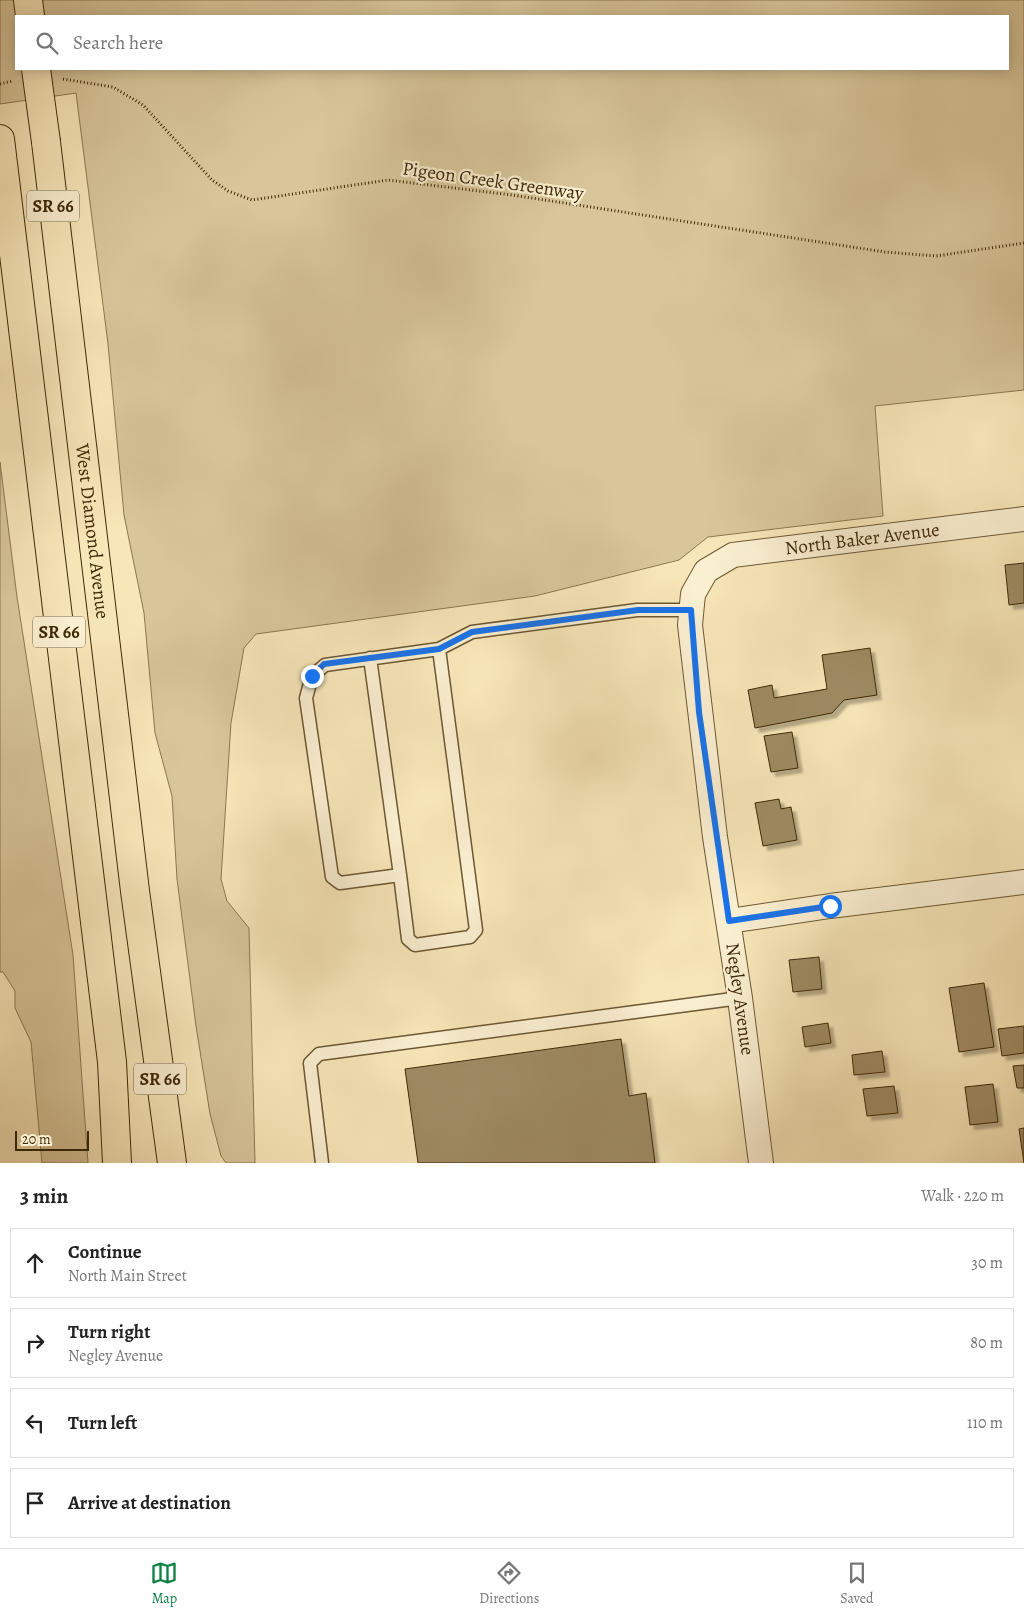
<!DOCTYPE html>
<meta charset="utf-8">
<style>
:root{--surface:#fff;--page:#f6f6f6;--text:#222;--muted:#767676;--line:#e0e0e0;--accent:#0b8043}
body{margin:0;font-family:Alegreya,serif;background:var(--page);color:var(--text)}
.scale{position:absolute;left:15px;bottom:12px;width:74px;box-sizing:border-box;padding-left:5px;border:2px solid #3e2907;border-top:0;font-size:14px;line-height:18px;white-space:nowrap;color:#3e2907;-webkit-text-stroke:4px #faefd1;paint-order:stroke}
.stop{position:absolute;width:15px;height:15px;margin:-11px;border:4px solid #1a73e8;border-radius:50%;background:#fff}
.stop.end{background:#1a73e8;border-color:#fff;box-shadow:0 1px 5px #0008}
.list{margin:0;padding:0;list-style:none}
h2{display:flex;justify-content:space-between;align-items:center;height:65px;margin:0;padding:0 20px;font-size:21px}
h2 small{font-size:16px;font-weight:400;color:var(--muted)}
.list li{display:grid;grid-template-columns:32px 1fr auto;gap:15px;align-items:center;box-sizing:border-box;height:70px;margin:0 10px 10px;padding:0 10px;border:1px solid var(--line);border-radius:0px}
.list b{display:block;font-size:19px;white-space:nowrap}
.list p{margin:0;font-size:16px;white-space:nowrap;color:var(--muted)}
.list em{font-size:16px;font-style:normal;color:var(--muted)}
.icon{flex:none;width:28px;height:28px;fill:none;stroke:currentColor;stroke-width:2;stroke-linecap:round;stroke-linejoin:round}
.map{position:relative;flex:none;width:1024px;height:1163px;overflow:hidden}
.search{position:absolute;background:var(--surface);box-shadow:0 2px 12px #0003;left:15px;right:15px;top:15px;height:55px;display:flex;align-items:center;gap:12px;box-sizing:border-box;padding:0 18px;border-radius:0px;color:var(--muted);font-size:19px}
.sheet{height:385px;background:var(--surface)}
nav{display:flex;justify-content:space-around;align-items:center;box-sizing:border-box;height:70px;border-top:1px solid var(--line);background:var(--surface);font-size:14px;color:var(--muted)}
nav a{display:grid;justify-items:center;gap:2px}
nav .on{color:var(--accent)}
.map>svg:first-child{display:block}
.green{fill:#d8c69a;stroke:#8b7850;fill-rule:evenodd}
.building{fill:#9e8b63;stroke:#3e2907;filter:url(#shadow)}
.lines{fill:none;stroke-linecap:round;stroke-linejoin:round}
.service-casing{stroke:#6c5833;stroke-width:15}
.minor-casing{stroke:#6c5833;stroke-width:26}
.primary-casing{stroke:#3e2907;stroke-width:30}
.path{stroke:#3e2907;stroke-width:3;stroke-dasharray:1 2.5;stroke-linecap:butt}
.service{stroke:#faefd1;stroke-width:12}
.minor{stroke:#faefd1;stroke-width:24}
.primary{stroke:#f7e6b8;stroke-width:28}
.primary-bridge-casing{stroke:#3e2907;stroke-width:30;stroke-linecap:butt}
.primary-bridge{stroke:#f7e6b8;stroke-width:28}
.route{stroke:#1a73e8;stroke-width:6}
.labels{text-anchor:middle;dominant-baseline:central;stroke-width:4.5;stroke-linejoin:round;paint-order:stroke}
.shield{fill:#faefd1;stroke:#766444;stroke-width:1}
.shield-label{font-size:18px;font-weight:bold;fill:#3e2907}
.street-label{font-size:19px;fill:#3e2907;stroke:#faefd1}
</style>
<div class="map">
<svg width="1024" height="1163" viewBox="0 0 1024 1163">
<defs>
<filter id="shadow"><feDropShadow dx="4.5" dy="4.5" stdDeviation="1" flood-color="#0004"/></filter>
</defs>
<rect width="100%" height="100%" fill="#f7e6b8"/>
<filter id="stains"><feTurbulence type="fractalNoise" baseFrequency=".004" numOctaves="4"/><feColorMatrix values="0 0 0 0 .2 0 0 0 0 .09 0 0 0 0 .02 0 0 0 .5 -.17"/></filter>
<radialGradient id="worn" r=".72"><stop offset=".6" stop-color="#630" stop-opacity="0"/><stop offset="1" stop-color="#630" stop-opacity=".3"/></radialGradient>
<path class="green" d="M0 0H1024V390L875 406 883 516 708 537 679 560 535 596 256 634 244 648 231 723 221 879 227 901 249 928 255 1163H226L221 1156 210 1114 196 1026 177 879 172 796 155 733 144 613 124 515 108 344 76 93 0 104ZM16 16H1008V69H16Z
M0 462 17 597 73 955 88 1163H42L31 1042 15 1008V991L3 972H0Z"/>
<path class="building" d="M1024 563V603L1009 605 1005 565Z
M870 648 877 695 844 700 832 713 755 728 748 690 772 685 774 698 827 689 822 655Z
M792 732 798 768 771 772 764 736Z
M779 799 781 809 791 807 797 840 763 846 755 803Z
M819 957 822 989 793 992 789 960Z
M984 983 994 1047 959 1052 949 988Z
M828 1023 831 1043 805 1047 802 1027Z
M1024 1026V1053L1002 1056 998 1029Z
M621 1039 629 1096 646 1093 655 1163H418L405 1069Z
M882 1051 885 1072 854 1075 852 1055Z
M1024 1065V1088H1017L1013 1066Z
M993 1084 998 1122 970 1125 965 1087Z
M894 1086 898 1113 867 1116 863 1089Z
M1024 1128V1163L1019 1129Z"/>
<g class="lines">
<defs>
<path id="service" d="M370 658 400 875 340 883 332 877 306 698 312 676 325 665 439 649 472 632 637 610H691
M400 875 408 939 415 945 470 937 476 930 439 649
M322 1163 310 1063 319 1054 740 998"/>
<g id="minor">
<path d="M729 921 830 906 1024 882"/>
<path id="s1" d="M761 1163 740 998 715 837 690 625 693 594 706 571 733 555 1024 519"/>
</g>
<g id="primary">
<path d="M28 0 30 16"/>
<path d="M0 139 112 1062 117 1163"/>
<path id="s2" d="M46 142 135 891 172 1163"/>
</g>
</defs>
<use href="#service" class="service-casing"/>
<use href="#minor" class="minor-casing"/>
<use href="#primary" class="primary-casing"/>
<path class="path" d="M63 79 113 87 143 105 212 180 228 191 252 200 388 180 512 195 885 252 936 256 1024 243
M0 84 12 81"/>
<use href="#service" class="service"/>
<use href="#minor" class="minor"/>
<use href="#primary" class="primary"/>
<defs>
<path id="primary-bridge" d="M36 69 46 142"/>
</defs>
<use href="#primary-bridge" class="primary-bridge-casing"/>
<use href="#primary-bridge" class="primary-bridge"/>
</g>
<g class="lines">
<path class="route" d="M312 676 324 664 439 649 472 632 638 610H691L699 712 729 921 830 906"/>
</g>
<g class="labels">
<g class="shield">
<rect x="27" y="190.5" width="52" height="31" rx="4"/>
<rect x="33" y="616.5" width="52" height="31" rx="4"/>
<rect x="134" y="1063.5" width="52" height="31" rx="4"/>
</g>
<g class="shield-label">
<text x="53" y="206">SR 66</text>
<text x="59" y="632">SR 66</text>
<text x="160" y="1079">SR 66</text>
</g>
<g class="street-label">
<text transform="translate(493 181) rotate(8)">Pigeon Creek Greenway</text>
<text stroke="none"><textPath href="#s2" startOffset="392">West Diamond Avenue</textPath></text>
<text stroke="none"><textPath href="#s1" startOffset="762">North Baker Avenue</textPath></text>
<text transform="translate(740 999) rotate(82)">Negley Avenue</text>
</g>
</g>
<rect width="100%" height="100%" filter="url(#stains)"/>
<rect width="100%" height="100%" fill="url(#worn)"/>
</svg>
<div class="scale">20 m</div>
<div class="stop" style="left:830px;top:906px"></div>
<div class="stop end" style="left:312px;top:676px"></div>
<div class="search"><svg class="icon" aria-label="search" viewBox="0 0 24 24"><circle cx="10" cy="10" r="6"/><path d="M15 15l6 6"/></svg>Search here</div>
</div>
<section class="sheet">
<h2>3 min<small>Walk · 220 m</small></h2>
<ul class="list">
<li><svg class="icon" aria-label="ahead" viewBox="0 0 24 24"><path d="M12 20V5M6 11l6-6 6 6"/></svg><div><b>Continue</b><p>North Main Street</p></div><em>30 m</em></li>
<li><svg class="icon" aria-label="right" viewBox="0 0 24 24"><path d="M7 20v-9h11M14 6l5 5-5 5"/></svg><div><b>Turn right</b><p>Negley Avenue</p></div><em>80 m</em></li>
<li><svg class="icon" aria-label="left" viewBox="0 0 24 24"><path d="M17 20v-9H6M10 6l-5 5 5 5"/></svg><div><b>Turn left</b></div><em>110 m</em></li>
<li><svg class="icon" aria-label="arrive" viewBox="0 0 24 24"><path d="M6 21V4h12l-3 4 3 4H6"/></svg><div><b>Arrive at destination</b></div></li>
</ul>
</section>
<nav>
<a class="on"><svg class="icon" aria-label="map" viewBox="0 0 24 24"><path d="M3 6l6-2 6 2 6-2v14l-6 2-6-2-6 2zM9 4v14M15 6v14"/></svg>Map</a>
<a><svg class="icon" aria-label="directions" viewBox="0 0 24 24"><path d="M12 3l9 9-9 9-9-9zM9 14v-3h6M13 9l2 2-2 2"/></svg>Directions</a>
<a><svg class="icon" aria-label="saved" viewBox="0 0 24 24"><path d="M7 4h10v16l-5-4-5 4z"/></svg>Saved</a>
</nav>
